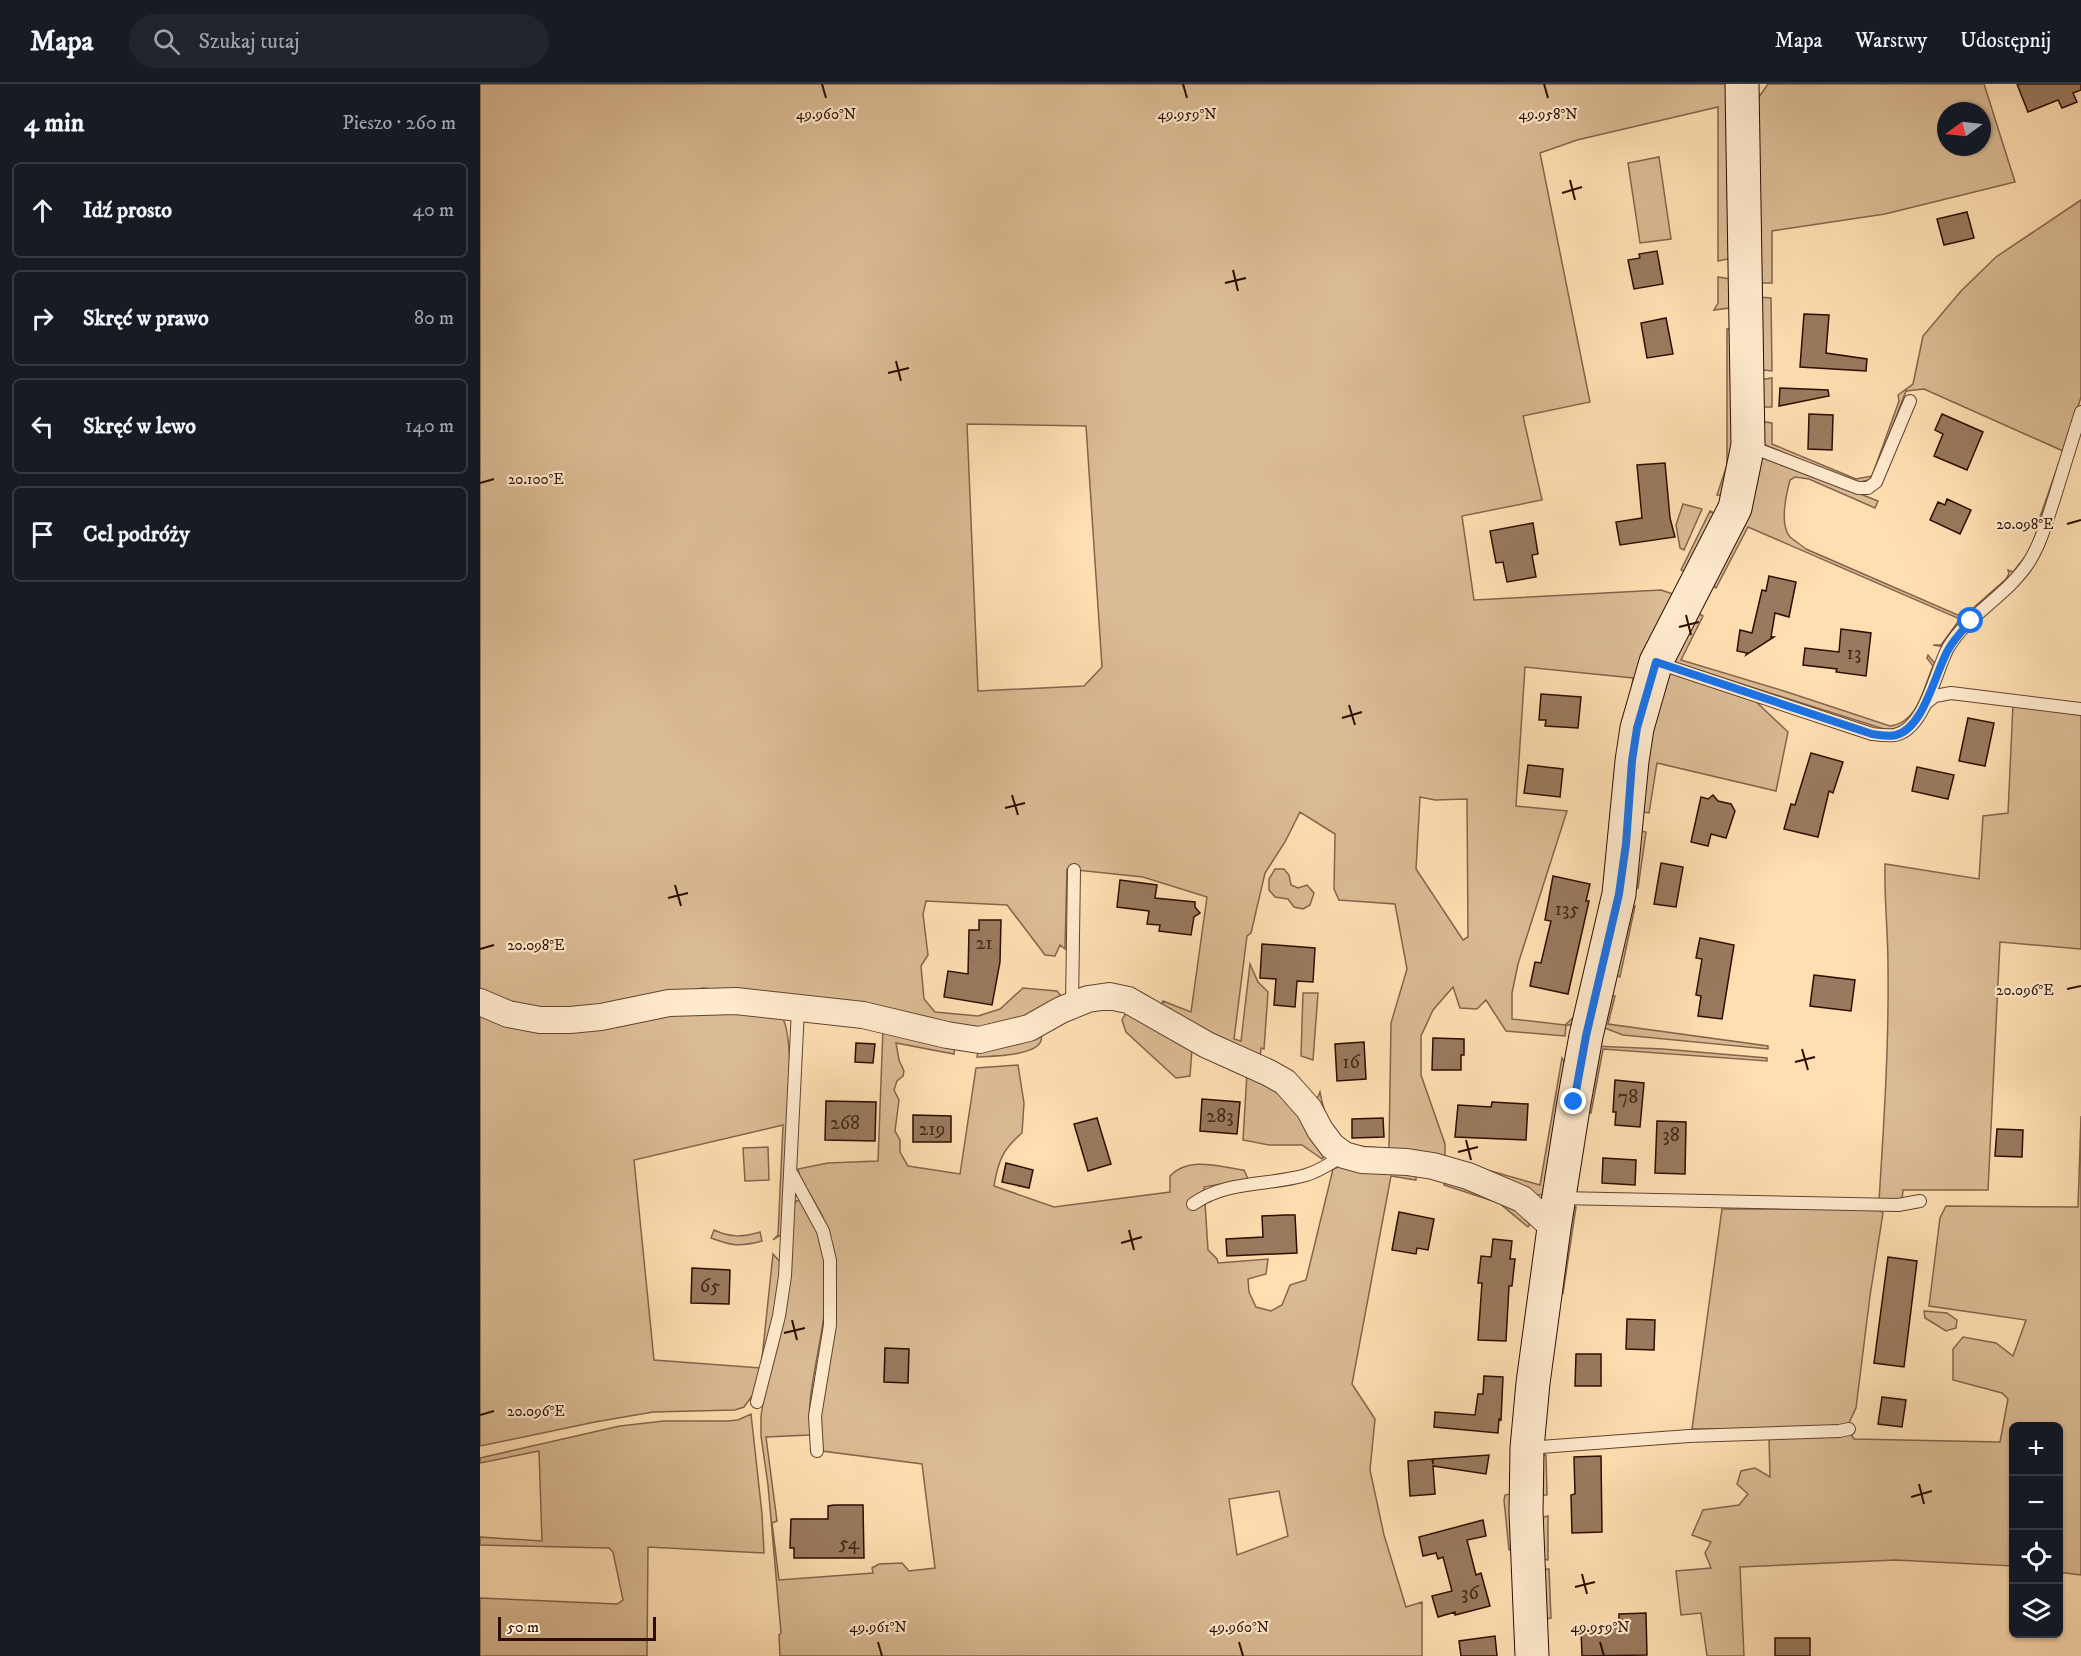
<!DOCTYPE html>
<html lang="pl">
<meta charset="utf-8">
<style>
:root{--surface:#171b24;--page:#20242c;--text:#f1f3f6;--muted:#9ea1a6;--line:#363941}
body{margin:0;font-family:"IM FELL DW Pica",serif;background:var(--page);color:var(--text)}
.controls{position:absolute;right:18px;bottom:18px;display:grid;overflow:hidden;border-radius:9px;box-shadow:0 2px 4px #0004}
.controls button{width:54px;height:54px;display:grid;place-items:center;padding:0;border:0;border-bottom:2px solid var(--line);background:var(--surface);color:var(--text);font:30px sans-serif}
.compass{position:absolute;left:1457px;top:18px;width:54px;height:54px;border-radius:50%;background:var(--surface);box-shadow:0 2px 4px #0004;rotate:255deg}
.scale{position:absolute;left:18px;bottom:15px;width:158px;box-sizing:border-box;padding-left:6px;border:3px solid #2d0d02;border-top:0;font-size:16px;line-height:21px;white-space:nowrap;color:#2d0d02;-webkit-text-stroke:4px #ffeacd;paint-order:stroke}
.stop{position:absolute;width:18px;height:18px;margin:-14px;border:4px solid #1a73e8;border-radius:50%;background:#fff}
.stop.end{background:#1a73e8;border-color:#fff;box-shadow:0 2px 6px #0008}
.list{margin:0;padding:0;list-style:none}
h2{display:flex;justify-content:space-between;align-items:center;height:78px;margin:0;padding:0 24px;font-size:26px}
h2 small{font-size:20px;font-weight:400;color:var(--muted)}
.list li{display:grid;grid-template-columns:39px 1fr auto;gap:18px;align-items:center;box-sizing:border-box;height:96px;margin:0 12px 12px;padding:0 12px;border:2px solid var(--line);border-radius:9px}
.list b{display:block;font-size:22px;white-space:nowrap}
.list em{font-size:20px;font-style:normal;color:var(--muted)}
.icon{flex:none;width:33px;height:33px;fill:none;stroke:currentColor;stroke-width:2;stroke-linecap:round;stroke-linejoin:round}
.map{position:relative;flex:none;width:1601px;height:1572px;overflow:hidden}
header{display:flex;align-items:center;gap:36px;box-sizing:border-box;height:84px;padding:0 30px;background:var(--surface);border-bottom:2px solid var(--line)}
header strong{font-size:28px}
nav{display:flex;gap:33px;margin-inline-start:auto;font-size:21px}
.search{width:420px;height:54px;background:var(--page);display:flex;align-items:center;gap:15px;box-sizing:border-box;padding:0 21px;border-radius:33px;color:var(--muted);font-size:22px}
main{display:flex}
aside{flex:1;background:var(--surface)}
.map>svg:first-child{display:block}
.green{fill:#dbbb94;stroke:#84644b;stroke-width:1.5;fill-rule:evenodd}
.building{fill:#9a7a5e;stroke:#2d0d02;stroke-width:1.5}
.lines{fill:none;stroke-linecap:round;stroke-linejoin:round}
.lane-casing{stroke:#62422e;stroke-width:14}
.street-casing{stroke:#62422e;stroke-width:28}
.secondary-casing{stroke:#2d0d02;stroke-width:35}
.lane{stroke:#ffeacd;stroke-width:12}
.street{stroke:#ffeacd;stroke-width:26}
.secondary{stroke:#ffeacd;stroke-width:33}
.route{stroke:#1a73e8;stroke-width:8}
.ticks{fill:none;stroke:#2d0d02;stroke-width:2}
.labels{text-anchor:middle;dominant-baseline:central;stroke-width:4.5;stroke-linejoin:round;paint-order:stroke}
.number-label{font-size:20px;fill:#482819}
.ticks-label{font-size:15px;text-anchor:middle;fill:#2d0d02;stroke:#ffeacd;stroke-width:4.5;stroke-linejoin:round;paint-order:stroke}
</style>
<header>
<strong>Mapa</strong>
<div class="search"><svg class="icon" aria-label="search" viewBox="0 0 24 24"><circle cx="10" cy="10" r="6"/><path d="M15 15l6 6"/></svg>Szukaj tutaj</div>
<nav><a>Mapa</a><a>Warstwy</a><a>Udostępnij</a></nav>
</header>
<main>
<aside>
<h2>4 min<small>Pieszo · 260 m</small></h2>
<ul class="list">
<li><svg class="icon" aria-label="ahead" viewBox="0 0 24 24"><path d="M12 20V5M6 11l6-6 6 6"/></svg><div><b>Idź prosto</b></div><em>40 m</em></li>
<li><svg class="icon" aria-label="right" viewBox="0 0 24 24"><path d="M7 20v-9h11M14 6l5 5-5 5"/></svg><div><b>Skręć w prawo</b></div><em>80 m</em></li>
<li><svg class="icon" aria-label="left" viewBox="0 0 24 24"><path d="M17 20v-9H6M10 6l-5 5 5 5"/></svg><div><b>Skręć w lewo</b></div><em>140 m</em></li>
<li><svg class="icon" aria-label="arrive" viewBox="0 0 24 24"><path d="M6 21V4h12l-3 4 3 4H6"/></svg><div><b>Cel podróży</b></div></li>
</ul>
</aside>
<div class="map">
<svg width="1601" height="1572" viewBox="0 0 1601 1572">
<rect width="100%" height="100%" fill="#ffdfb2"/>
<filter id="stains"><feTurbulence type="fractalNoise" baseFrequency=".00333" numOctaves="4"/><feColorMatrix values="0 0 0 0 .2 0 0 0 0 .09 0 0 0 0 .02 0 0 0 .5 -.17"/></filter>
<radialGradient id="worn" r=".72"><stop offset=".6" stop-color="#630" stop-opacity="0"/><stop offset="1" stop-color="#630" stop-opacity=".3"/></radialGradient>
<path class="green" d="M0 0H1250L1257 173 1238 177V23L1097 56 1060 69 1110 318 1043 332 1062 416 982 432 994 516 1181 506 1199 512 1145 646 1153 594 1045 583 1036 722 1087 727 1038 880 1032 909V935L1085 941 1096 931 1101 934 1090 941H1086L1085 952 1026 947 1006 916 997 925 980 924 973 903 953 926 941 952V991L965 1060V1074L1060 1101 1082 974 1087 982 1066 1110 1058 1111 964 1078 896 1071 855 1055 836 1018 840 1008C843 1026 852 1053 871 1060 881 1064 897 1063 909 1065L911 939 927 885 915 820 859 816 854 805 855 750 820 728 805 758 785 789 771 849 767 852 754 955 761 957 770 880 778 898 788 908 784 965 781 964 780 973 776 975 681 922 683 917 711 928 727 813 663 793 587 785 585 865 580 861 575 872 565 871 527 821 446 817 443 830 448 871 441 882 444 915 455 928 498 932 520 925 543 904 577 907 581 912 577 920 502 948 317 914 223 904 124 924H37L0 908ZM487 340 606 342 622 583 604 602 498 607ZM940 713 955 716 987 715 988 853 983 856 936 785Z
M1288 0H1504L1535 98 1405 130 1292 147V199H1274V20ZM1466 27H1502V63H1466Z
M1179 73 1191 155 1160 159 1148 79Z
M1601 116V313L1556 456 1538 487 1465 563 1453 561H1461L1480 535 1268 443 1236 504 1227 499 1276 376 1283 372 1398 417 1395 424 1329 395 1315 393 1310 396C1306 411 1299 440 1310 453 1315 457 1321 461 1326 465L1480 532H1484L1526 495 1529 490 1528 486 1533 488 1548 469 1557 450 1560 433 1583 367 1444 305 1426 307 1392 395 1376 399 1283 360 1279 337 1292 339V360L1376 395 1392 392 1419 317 1418 311 1433 300 1443 252 1481 207 1516 173Z
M1238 193 1257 196V223L1234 226 1238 219Z
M1277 213 1291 214 1292 287 1284 286 1279 283Z
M1257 244 1260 331 1249 411H1237L1247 381V245Z
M1292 294V323H1278L1280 296Z
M1203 420 1222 425 1204 466 1200 464 1196 441Z
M1230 427 1242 433 1212 491 1201 486Z
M1213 526 1223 532 1201 576 1304 607 1410 642C1438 639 1443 605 1453 582L1447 574 1448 571 1456 581C1446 608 1440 642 1407 646L1198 580 1191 575 1190 570Z
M1187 589H1194L1273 615 1308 648 1296 707 1177 679 1169 729 1157 727 1165 655Z
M1533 620 1601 630V865L1520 858 1508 1106H1423L1422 1116 1399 1117C1404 1038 1409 960 1408 882 1408 847 1404 814 1405 780L1499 795 1503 732 1528 729Z
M1155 746 1166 748 1158 804 1148 802Z
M795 785H804L809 791 811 801 818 804 827 801 834 809 830 821 823 825 814 823 808 815 795 813 789 806V795Z
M1145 822H1155L1140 893 1129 888Z
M823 909H838L833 976 821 972Z
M1124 912H1135L1128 940 1288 962V965L1143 951 1117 941Z
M224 922C240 922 289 922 301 932 319 949 305 1112 304 1143L302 1150 293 1156 298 1151 303 1041 154 1076 174 1276 281 1284 293 1170 301 1179 294 1234 275 1308 264 1323 255 1326 173 1328 115 1338 0 1362V928L56 945 95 946 133 939 184 926Z
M647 927 712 964 710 992 696 994 646 948 642 936Z
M403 944 475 962 474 970 416 959 419 976 424 987 423 992 417 997 414 1006 419 1016 415 1047 420 1056V1068L428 1082 480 1090 496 984 538 981 544 1019 542 1049C523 1065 518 1077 514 1102L574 1123 690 1108V1092C709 1072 740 1083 764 1086L768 1095 724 1103 728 1166 737 1175 738 1179 788 1175 786 1190 768 1195 769 1208 776 1223 791 1227 802 1221 810 1201 826 1196 853 1085 865 1081 936 1091V1096L911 1092 872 1300 895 1335 890 1386 904 1451 926 1523 942 1518V1572H300L299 1551 301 1549 288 1401 281 1352V1332L314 1122 316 1117 322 1116C327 1127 334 1138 338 1149 359 1204 335 1264 330 1319 329 1329 330 1340 330 1351L286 1353 297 1437 292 1439 299 1496 393 1489 392 1484 399 1480 422 1479 429 1487 455 1484 442 1380 342 1367 341 1323 349 1149 341 1129 320 1094 318 1085 348 1079 398 1077ZM799 1407 808 1452 757 1471 749 1415Z
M561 948C561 951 562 954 561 957 555 972 511 972 497 973L498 967Z
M1113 962 1183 965 1287 974V977L1123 965 1111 1029 1107 1027Z
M767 989 797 1000 848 1065 842 1075 822 1061H789L763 1056Z
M1601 1032V1491L1579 1488 1578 1342H1534L1533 1482 1415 1476 1260 1483 1264 1572H1227L1221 1529 1201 1531 1196 1487 1231 1484 1225 1469 1231 1458 1212 1451 1223 1426 1259 1421 1268 1410 1257 1400 1261 1387 1275 1384 1290 1393 1289 1354 1371 1350 1374 1355 1520 1358 1528 1315 1522 1309 1473 1296V1265L1483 1253 1516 1259 1533 1272 1546 1236 1449 1222 1460 1134 1466 1122 1598 1123Z
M288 1063 289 1096 265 1097 263 1064Z
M966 1092 1053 1135 1048 1143 1019 1119 964 1101Z
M1090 1123H1096L1083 1209 1076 1203Z
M1242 1125H1398L1403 1129 1390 1212 1376 1324 1368 1341 1359 1344 1212 1345Z
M234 1146C251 1154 263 1153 280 1148L282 1157C260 1163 252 1162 231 1154Z
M1444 1227 1467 1229 1477 1236 1476 1244 1466 1247 1445 1234Z
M271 1330 282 1430 284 1469 168 1463 167 1572H0V1514L137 1520 143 1516 133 1468 129 1464 0 1461V1453L62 1457 59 1367 0 1379V1374L140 1342 184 1337H248L258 1336Z
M1056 1371H1066L1067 1411H1063V1398Z
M1033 1409 1036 1465 1029 1466 1024 1416 1025 1411Z
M1068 1432V1476L1061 1475 1056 1435Z
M1069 1485 1071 1534 1059 1536 1063 1486Z"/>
<path class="building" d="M1537 0H1601V6L1593 9 1597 18 1582 24 1578 16 1548 28Z
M1487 128 1494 154 1464 161 1457 135Z
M1177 167 1183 200 1154 205 1148 176 1160 174 1159 170Z
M1324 230 1349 231 1346 269 1387 275 1386 287 1320 283Z
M1186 234 1193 270 1167 274 1161 239Z
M1300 304 1348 306 1349 312 1299 322Z
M1329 330 1353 331 1352 366 1328 365Z
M1462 330 1503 348 1487 386 1454 372 1463 350 1455 346Z
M1185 379 1190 434 1195 453 1140 461 1136 438 1162 434 1157 381Z
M1467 415 1491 426 1480 450 1450 436 1458 418 1465 421Z
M1053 439 1058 470 1052 471 1056 493 1027 498 1023 478 1016 479 1010 447Z
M1289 492 1316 498 1309 533 1295 529 1291 553H1294L1266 571 1267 569 1257 567 1260 546 1272 549 1282 506 1286 507Z
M1361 545 1391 549 1386 592 1356 588 1357 585 1323 581 1325 564 1359 568Z
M1061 610 1101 613 1098 644 1065 642 1066 636H1059Z
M1488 634 1514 639 1505 682 1479 677Z
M1331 669 1363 678 1353 709 1349 707 1338 753 1304 745 1311 720 1315 721Z
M1048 681 1083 685 1080 713 1044 709Z
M1437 683 1474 691 1468 715 1432 707Z
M1233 711 1238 717 1251 720 1255 727 1246 754 1231 750 1228 762 1211 758 1221 713 1228 715Z
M1181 779 1203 783 1196 823 1174 820Z
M1073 792 1110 800 1106 817H1109L1088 910 1050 902 1055 878 1061 879 1071 837 1065 836Z
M640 796 677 801 675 814 715 818V823L720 829 714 833 711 851 679 847 680 841 667 840 669 827 637 823Z
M499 836H521L520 878 512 921 464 913 468 887 488 890 489 846H499Z
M1220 854 1254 861 1242 935 1218 932 1221 912 1216 911 1222 875 1216 874Z
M782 860 835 864 833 898 817 897 815 923 794 921 796 895 780 894Z
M1334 891 1375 896 1371 927 1330 922Z
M953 954 984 955V971H981V986H952Z
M884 958 886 995 857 997 855 960Z
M376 959 395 960 393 979 375 978Z
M1135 996 1164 999 1160 1043 1135 1041 1136 1028H1133Z
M722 1015 760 1018 757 1050 720 1047Z
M346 1017 396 1018 395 1057 345 1056Z
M1012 1018 1048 1020 1046 1056 975 1053 978 1021 1011 1023Z
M433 1031 471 1032V1058H433Z
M617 1034 631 1080 608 1087 594 1040Z
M903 1034 904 1053 872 1054V1035Z
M1177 1037 1206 1038 1205 1090 1175 1089Z
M1517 1045 1543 1046 1542 1073 1515 1072Z
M1123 1074 1156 1076 1155 1101 1122 1099Z
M526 1079 553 1086 549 1104 522 1098Z
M919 1128 954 1135 948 1166 937 1164 936 1170 912 1166Z
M804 1131H815L817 1169 747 1172 746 1155 783 1153 782 1132Z
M1013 1155 1032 1157 1030 1175H1035L1032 1202H1029L1026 1257 998 1256 1002 1199H998L1001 1172 1011 1173Z
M1408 1173 1437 1177 1424 1283 1394 1279Z
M212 1184 250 1186 249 1220 211 1219Z
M1147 1235 1175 1236 1174 1266 1146 1265Z
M405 1264 429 1265 428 1299 404 1298Z
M1096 1270H1121V1302H1095Z
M1004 1292 1023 1293 1021 1336 1019 1335 1018 1349 954 1343 955 1328 995 1331 998 1310H1003Z
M1402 1313 1426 1316 1422 1343 1398 1340Z
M1009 1371 1006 1390 953 1382 955 1410 930 1412 928 1377 952 1375 953 1380V1375Z
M1121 1372 1122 1448 1092 1449 1091 1411 1095 1410 1094 1373Z
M354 1421H383L384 1474H314V1464H310L311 1435H348V1422Z
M1003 1436 1006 1452 987 1456 996 1491 1001 1489 1010 1522 975 1531V1528L958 1533 952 1512 972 1507 963 1473 958 1475 956 1469 943 1472 939 1453Z
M1166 1529 1167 1571 1102 1572 1101 1544 1139 1543V1530Z
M1015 1552 1017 1572H981L979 1557Z
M1295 1554H1330V1572H1295Z"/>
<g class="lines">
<defs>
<path id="lane" d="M1269 362 1378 404H1388L1396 398 1430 317
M1178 579 1392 650C1400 651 1407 652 1415 651 1445 645 1455 588 1468 564 1488 530 1527 512 1549 478 1561 459 1567 436 1574 415 1583 386 1592 357 1601 328
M1446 619 1455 612 1471 609 1601 625
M592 921 594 786
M312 1090 343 1147 350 1176V1241L335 1332 337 1367
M1079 1114 1418 1121 1440 1117
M713 1120C747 1096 788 1102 826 1091 840 1087 852 1078 864 1071
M277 1318 299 1232 305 1192 318 925
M1047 1364 1209 1352 1359 1347 1369 1345"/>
<path id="street" d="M0 918 28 930 60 936H90L121 933 189 919 256 917 383 931 467 951 499 956 549 944 581 926 608 915 629 912 648 916 727 961 789 989 805 998 829 1025 840 1046 852 1062 864 1071 882 1076 927 1078 953 1082 988 1092 1042 1115 1074 1144"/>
<path id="secondary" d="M1052 1572 1046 1428 1047 1364 1053 1299 1074 1144 1094 1018 1106 952 1139 810 1152 677 1157 644 1176 578 1255 424 1268 361 1262 0"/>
</defs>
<use href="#lane" class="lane-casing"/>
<use href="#street" class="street-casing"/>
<use href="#secondary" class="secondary-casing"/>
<use href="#lane" class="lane"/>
<use href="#street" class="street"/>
<use href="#secondary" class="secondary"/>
</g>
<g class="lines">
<path class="route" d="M1094 1018 1106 952 1139 810 1146 760 1152 677 1157 644 1176 578 1392 650C1400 651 1408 653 1416 651 1444 644 1455 589 1468 566 1474 555 1483 546 1491 537"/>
</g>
<path class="ticks" d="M342 0 346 14M703 0 707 14M1064 0 1068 14M1090 96 1095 116M1082 109 1102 103M753 186 758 207M745 199 766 194M416 277 421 297M408 289 429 284M0 399 14 395M1587 440 1601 436M1206 531 1211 551M1199 543 1219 538M869 621 875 641M862 634 882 628M532 711 538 731M525 724 545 719M195 801 201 822M188 814 208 809M0 865 14 861M1587 905 1601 902M1322 965 1328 986M1315 978 1335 973M986 1056 991 1076M978 1068 998 1063M649 1146 654 1166M641 1159 662 1153M312 1236 317 1256M304 1249 325 1244M0 1331 14 1327M1439 1400 1444 1420M1431 1413 1452 1407M1102 1490 1107 1510M1095 1503 1115 1498M398 1558 402 1572M759 1558 763 1572M1120 1558 1124 1572"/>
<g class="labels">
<g class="number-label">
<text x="1374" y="569">13</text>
<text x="1087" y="825">135</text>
<text x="504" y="859">21</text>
<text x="871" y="978">16</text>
<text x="1148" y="1013">78</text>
<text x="740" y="1032">283</text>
<text x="365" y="1039">268</text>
<text x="452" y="1045">219</text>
<text x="1191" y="1051">38</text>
<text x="230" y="1202">65</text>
<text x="369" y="1459">54</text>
<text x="990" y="1509">36</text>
</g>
</g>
<g class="ticks-label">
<text x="346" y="35">49.960°N</text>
<text x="707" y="35">49.959°N</text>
<text x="1068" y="35">49.958°N</text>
<text x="56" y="400">20.100°E</text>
<text x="1545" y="445">20.098°E</text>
<text x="56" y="866">20.098°E</text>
<text x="1545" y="911">20.096°E</text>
<text x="56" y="1332">20.096°E</text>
<text x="398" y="1548">49.961°N</text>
<text x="759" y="1548">49.960°N</text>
<text x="1120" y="1548">49.959°N</text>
</g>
<rect width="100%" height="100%" filter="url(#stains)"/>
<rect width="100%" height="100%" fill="url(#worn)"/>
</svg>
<div class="controls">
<button>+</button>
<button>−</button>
<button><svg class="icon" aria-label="locate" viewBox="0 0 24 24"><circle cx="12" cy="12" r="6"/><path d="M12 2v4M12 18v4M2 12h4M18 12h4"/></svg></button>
<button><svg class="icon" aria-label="layers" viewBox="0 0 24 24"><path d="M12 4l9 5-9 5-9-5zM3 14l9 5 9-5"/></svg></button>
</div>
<svg class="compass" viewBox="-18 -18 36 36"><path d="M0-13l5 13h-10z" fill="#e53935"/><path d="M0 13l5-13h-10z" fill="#9ea1a6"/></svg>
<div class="scale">50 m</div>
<div class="stop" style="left:1491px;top:537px"></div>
<div class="stop end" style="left:1094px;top:1018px"></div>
</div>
</main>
